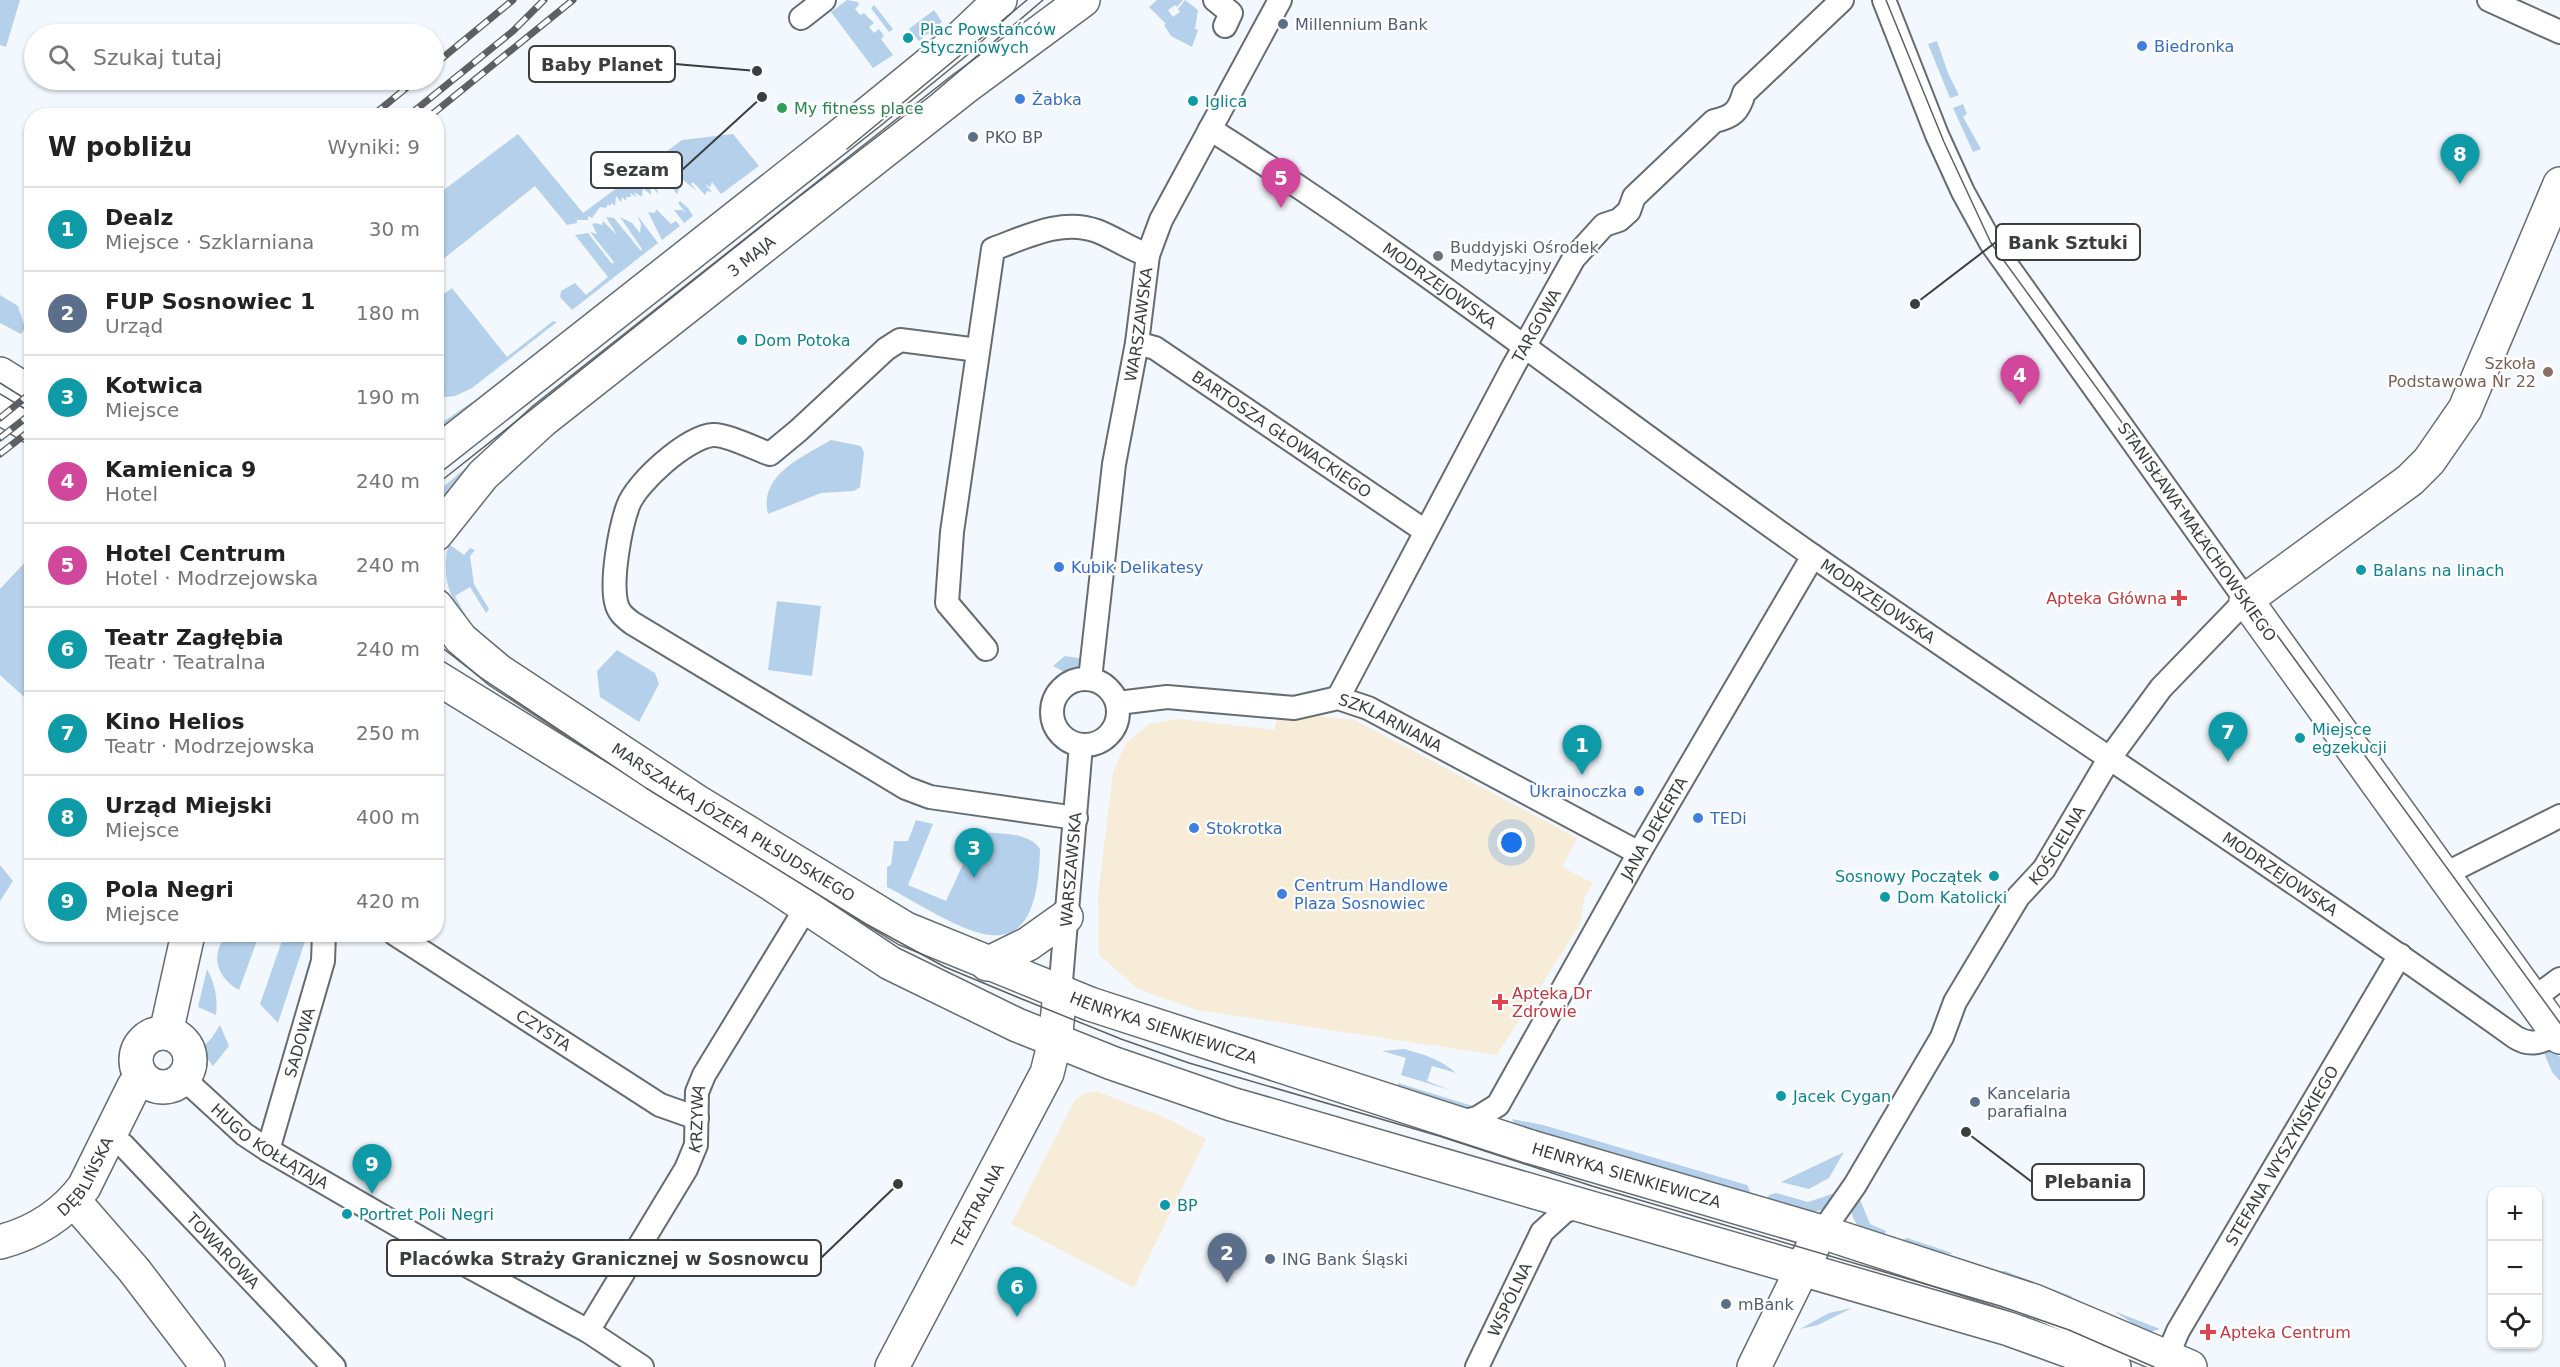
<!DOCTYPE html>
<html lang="pl">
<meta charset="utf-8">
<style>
:root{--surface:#fff;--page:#f2f2f2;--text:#222;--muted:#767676;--line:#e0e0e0;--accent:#7c3aed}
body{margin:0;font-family:"DejaVu Sans",sans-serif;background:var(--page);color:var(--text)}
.controls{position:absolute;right:18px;bottom:18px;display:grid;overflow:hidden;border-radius:12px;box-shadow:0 2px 4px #0004}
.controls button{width:54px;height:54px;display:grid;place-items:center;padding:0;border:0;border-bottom:2px solid var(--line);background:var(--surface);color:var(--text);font:30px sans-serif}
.you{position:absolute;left:1512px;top:843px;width:21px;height:21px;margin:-15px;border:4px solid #fff;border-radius:50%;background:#1a73e8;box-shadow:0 0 0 9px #1a73e833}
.badge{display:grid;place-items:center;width:39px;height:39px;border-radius:50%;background:var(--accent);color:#fff;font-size:20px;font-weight:700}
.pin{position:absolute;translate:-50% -50px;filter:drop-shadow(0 2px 3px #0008)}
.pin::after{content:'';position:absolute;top:32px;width:21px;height:18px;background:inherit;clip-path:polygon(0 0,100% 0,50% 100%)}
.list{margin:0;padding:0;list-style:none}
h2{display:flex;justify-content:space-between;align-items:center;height:78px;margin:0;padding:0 24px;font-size:26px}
h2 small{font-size:20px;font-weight:400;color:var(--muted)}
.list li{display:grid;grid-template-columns:39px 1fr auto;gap:18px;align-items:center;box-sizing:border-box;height:84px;padding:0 24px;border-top:2px solid var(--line)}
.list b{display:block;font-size:22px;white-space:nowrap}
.list p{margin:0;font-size:20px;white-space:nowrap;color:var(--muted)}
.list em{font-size:20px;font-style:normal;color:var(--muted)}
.icon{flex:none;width:33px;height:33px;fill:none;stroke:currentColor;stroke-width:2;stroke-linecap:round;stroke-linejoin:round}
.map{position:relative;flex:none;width:2560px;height:1367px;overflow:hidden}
.search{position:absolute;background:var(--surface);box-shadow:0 2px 4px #0004;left:24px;top:24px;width:420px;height:66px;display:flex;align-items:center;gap:15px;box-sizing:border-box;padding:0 21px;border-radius:33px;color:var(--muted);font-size:22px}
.panel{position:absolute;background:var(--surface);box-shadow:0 2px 4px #0004;left:24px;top:108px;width:420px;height:834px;border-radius:24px}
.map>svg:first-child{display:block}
.commercial{fill:#f6ecd7}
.green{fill:#b5d0ea}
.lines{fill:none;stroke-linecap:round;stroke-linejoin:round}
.street-casing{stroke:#676c70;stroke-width:26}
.secondary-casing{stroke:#676c70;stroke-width:36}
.street{stroke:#fff;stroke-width:22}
.secondary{stroke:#fff;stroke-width:33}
.tram{stroke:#5d6063;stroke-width:1.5}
.rail-casing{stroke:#5d6063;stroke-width:7}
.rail{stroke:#fff;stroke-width:4.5;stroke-dasharray:14;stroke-linecap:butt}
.service-dot{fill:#5c6f8a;stroke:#fff;stroke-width:2}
.culture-dot{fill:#0f9aa8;stroke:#fff;stroke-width:2}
.shop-dot{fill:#3f7fe0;stroke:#fff;stroke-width:2}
.leisure-dot{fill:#2e9e5b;stroke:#fff;stroke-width:2}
.worship-dot{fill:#6b7280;stroke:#fff;stroke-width:2}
.education-dot{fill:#8d6e63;stroke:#fff;stroke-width:2}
.health-dot{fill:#e0444e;stroke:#fff;stroke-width:2}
.labels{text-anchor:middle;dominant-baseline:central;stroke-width:4.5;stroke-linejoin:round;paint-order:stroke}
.service-label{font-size:16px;fill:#4e5e75;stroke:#fff;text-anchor:start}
.culture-label{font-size:16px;fill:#0d838f;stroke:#fff;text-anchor:start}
.shop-label{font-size:16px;fill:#366cbe;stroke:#fff;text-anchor:start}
.leisure-label{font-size:16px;fill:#27864d;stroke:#fff;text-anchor:start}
.worship-label{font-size:16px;fill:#5b616d;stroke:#fff;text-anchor:start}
.street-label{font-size:16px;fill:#3b3d3f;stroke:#fff}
.education-label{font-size:16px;fill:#785e54;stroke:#fff;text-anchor:end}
.health-label{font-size:16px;fill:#be3a42;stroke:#fff;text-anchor:start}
.leader{fill:none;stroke:#3b3d3f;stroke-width:2}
.callout-dot{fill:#3b3d3f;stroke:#fff;stroke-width:2}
.callout{fill:#fff;stroke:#3b3d3f;stroke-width:2}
.callout-label{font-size:18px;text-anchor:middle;font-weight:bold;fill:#3b3d3f}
</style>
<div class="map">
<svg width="2560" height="1367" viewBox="0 0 2560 1367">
<rect width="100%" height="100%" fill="#f2f8fd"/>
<path class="commercial" d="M1279 712 1355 720 1577 838 1562 867 1593 883 1585 896 1580 924 1497 1055 1197 1010 1138 989 1099 955 1098 896 1113 772 1126 743 1149 724 1180 719 1274 730Z
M1095 1091 1162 1116 1206 1139 1134 1288 1011 1224 1075 1100 1085 1093Z"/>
<path class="green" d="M0 0H20L6 47 0 45Z
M847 0 858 2 859 5 855 9 860 15 864 13 874 23 869 27 874 33 879 29 884 36 881 39 893 55 873 68 831 12Z
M1157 0H1183L1177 7 1175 5 1168 10 1173 17 1180 12 1178 9 1185 0 1198 10 1195 29 1198 30 1192 47 1171 36 1164 25 1166 24 1149 7Z
M874 5 893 29 889 32 871 8Z
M934 10 942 22 919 41 909 29Z
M1937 41 1948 73 1959 95 1950 98 1928 44Z
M1963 104 1967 114 1963 117 1981 149 1973 152 1953 108Z
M518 134 583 213 682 140 733 134 759 166 721 194 712 182 710 187 705 184 712 192 707 191 705 195 693 182 691 184 697 191 683 180 677 194 666 180V190L656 181 658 194 650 184 651 195 643 188 642 197 634 192 636 197 630 193 631 197H626V201L622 197 621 202 616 196 615 206 612 203 610 206 608 204 606 208 600 207 592 218 588 216V220H577V223L567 225 535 186 437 264V195Z
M680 201 688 208 693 216 684 223 674 210H682L686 213 678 203Z
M656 209 671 224 676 221 680 226 662 240 648 212 655 213Z
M637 215 658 243 572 310 560 297 561 291 575 283 586 295 608 277 575 235 588 233 612 264 614 262 590 232 597 234 592 224 596 223 602 225 603 221 617 235 606 217 614 218 641 251 642 249 620 217 632 223 640 233 641 224Z
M452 288 507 357 553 321 557 322 472 388 455 396 437 398V299Z
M0 295 18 306 25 328 21 334 0 323Z
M472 402 471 413 437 436V426Z
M505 435 437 517V498L443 487Z
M831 440 861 446 864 453 860 487 854 491 821 493 768 514C758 475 804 456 831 440Z
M501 479 450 545 464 555 470 548 475 550 470 556 474 584 489 609 486 613 470 587 455 596 470 623 468 624C448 598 440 572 450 540Z
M31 556V703L0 675V589Z
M777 601 821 606 812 676 768 670Z
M617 650 655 673 659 684 639 722 600 697 597 671Z
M1065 656 1084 659 1075 671 1066 673 1053 666Z
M916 820 933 824 908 885 946 901 978 832C997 834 1029 831 1040 849 1037 987 964 928 887 887V867L891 865 894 841H908Z
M0 865 13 881 0 901Z
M227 935H259L239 990C217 978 209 955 227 935Z
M284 935H307L278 1023 260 1004Z
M207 969C215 985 218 997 216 1015L198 1007Z
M220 1025 229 1046 213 1066 200 1049 211 1039Z
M2542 1048 2550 1049 2560 1057V1081L2552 1072Z
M1404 1049C1423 1054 1440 1059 1456 1073L1432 1066 1427 1081 1450 1090 1401 1075 1406 1058 1382 1051Z
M1398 1083 1479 1108 1452 1111 1398 1086Z
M1512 1119 1543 1125 1747 1185 1750 1191 1748 1199 1515 1125Z
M1844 1152 1829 1178 1809 1189 1781 1182Z
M1841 1191C1837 1196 1833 1202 1828 1206 1814 1219 1782 1207 1765 1204L1769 1195 1776 1193 1808 1202Z
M1859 1197 1870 1224 1886 1231 1883 1239C1868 1232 1854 1229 1851 1210Z
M1907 1238 1952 1253V1254L1918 1251 1900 1245 1902 1240Z
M2005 1271 2071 1296 2075 1303 1988 1272Z
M1852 1308 1818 1325 1800 1329 1829 1313Z
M2114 1311 2160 1329 2147 1333Z"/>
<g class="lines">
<defs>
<g id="street">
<path d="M1215 0 1231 13 1225 26"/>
<path d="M2489 0 2560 32"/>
<path d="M801 18 824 0"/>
<path id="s1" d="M1210 129C1419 261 1613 416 1816 558 2048 720 2286 873 2515 1037 2530 1047 2543 1042 2558 1033"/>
<path id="s2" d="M1137 343 1155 348 1425 531"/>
<path d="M978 350 900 340 886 349 799 430 770 454C756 449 726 434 713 435 687 437 636 483 628 506 620 528 611 579 616 602 618 612 624 617 632 623L906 788 930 797 1076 818"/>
<path d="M986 649 947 603 952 532 993 249C1026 237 1062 218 1097 231 1115 238 1130 249 1148 255"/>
<circle cx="1085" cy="712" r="33"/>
<path id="s3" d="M1090 679 1114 464 1137 343 1148 255 1161 220 1280 0"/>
<path id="s4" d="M1338 698 1513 367 1574 258 1604 225 1619 220 1629 211 1634 197 1714 121C1733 117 1739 111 1744 93L1842 0"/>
<path id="s5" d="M1118 703 1167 697 1294 708 1338 698 1368 708 1639 853"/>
<path d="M2443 875 2560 816"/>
<path id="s6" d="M395 934 660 1105 697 1118"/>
<path id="s7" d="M1060 993 1081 745"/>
<path d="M2534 998 2560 979"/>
<path id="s8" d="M183 1078 244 1134 268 1150 470 1267 588 1331 642 1367"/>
<path id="s9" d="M1458 1123 1477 1118 1498 1105 1639 853 1813 556"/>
<path id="s10" d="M108 1138 123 1145 334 1367"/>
<path id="s11" d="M268 1150 323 961 324 934"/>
<path id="s12" d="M1822 1232 1855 1185 1942 1037 1955 1002 2018 897 2044 869 2109 759 2161 688 2246 600 1991 243 1963 192 1937 135 1884 0"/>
<path id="s13" d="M588 1331 686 1169 696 1145 697 1092 704 1075 806 908"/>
<path id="s14" d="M2167 1357 2178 1331 2400 955"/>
<path id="s15" d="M1477 1367 1542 1232 1565 1211 1581 1206"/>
</g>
<g id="secondary">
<path d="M2560 184 2465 409 2429 461 2410 480 2246 600 2560 1037"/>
<path d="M0 374 32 394"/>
<path d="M0 407 32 427"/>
<path d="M436 454 870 112 957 41 1000 0"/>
<path id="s16" d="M436 534 483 475 543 420 964 88 1083 0"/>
<path id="s17" d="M436 606 461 639 499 671 696 801 906 929 1090 1004 1531 1147 1822 1232 2034 1301 2190 1367"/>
<path d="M436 677 773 885 890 963 1017 1025 1112 1063 1231 1104 2009 1329 2114 1367"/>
<path d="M987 964 1028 944 1066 917"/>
<circle cx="163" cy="1060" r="27"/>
<path d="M166 1033 188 934"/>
<path d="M74 1201 134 1270 208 1367"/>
<path id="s18" d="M0 1242C34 1233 63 1215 84 1187L134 1086 142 1078"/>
<path id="s19" d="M892 1367 1047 1073 1055 1041 1060 993"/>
<path d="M1754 1367 1812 1249"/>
</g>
</defs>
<use href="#street" class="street-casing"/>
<use href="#secondary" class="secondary-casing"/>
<use href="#street" class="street"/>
<use href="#secondary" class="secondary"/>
<path class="tram" d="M1886 0 1944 142 1991 243 2560 1023
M847 149 1027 0
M0 383 32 403
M0 394 32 413
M436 485 787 206 930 96 1043 0
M436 643 480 677 646 788 866 924 945 967 1017 997 1121 1039 1189 1063 1439 1136 1592 1186 2000 1306 2069 1330 2154 1367"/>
<defs>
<path id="rail" d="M434 65 513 0
M372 116 416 80
M408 116 513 31 544 0
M430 116 573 0
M0 418 32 392
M0 438 32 413
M0 454 32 429"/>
</defs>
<use href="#rail" class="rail-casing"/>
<use href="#rail" class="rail"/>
</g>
<g class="service-dot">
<circle cx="1283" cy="24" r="6"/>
<circle cx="973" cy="137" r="6"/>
<circle cx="1975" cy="1102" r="6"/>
<circle cx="1270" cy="1259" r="6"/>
<circle cx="1726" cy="1304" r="6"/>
</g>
<g class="culture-dot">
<circle cx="908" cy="38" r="6"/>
<circle cx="1193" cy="101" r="6"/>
<circle cx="742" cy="340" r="6"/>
<circle cx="2361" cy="570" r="6"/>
<circle cx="2300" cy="738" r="6"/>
<circle cx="1994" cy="876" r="6"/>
<circle cx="1885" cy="897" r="6"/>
<circle cx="1781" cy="1096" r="6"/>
<circle cx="1165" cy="1205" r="6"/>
<circle cx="347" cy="1214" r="6"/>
</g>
<g class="shop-dot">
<circle cx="2142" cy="46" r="6"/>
<circle cx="1020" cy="99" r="6"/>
<circle cx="1059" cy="567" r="6"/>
<circle cx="1639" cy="791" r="6"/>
<circle cx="1698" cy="818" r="6"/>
<circle cx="1194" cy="828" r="6"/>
<circle cx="1282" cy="894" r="6"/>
</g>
<circle class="leisure-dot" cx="782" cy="108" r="6"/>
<circle class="worship-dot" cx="1438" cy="256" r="6"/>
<circle class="education-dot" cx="2548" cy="372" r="6"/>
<g class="health-dot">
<path d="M2176 589h6v6h6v6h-6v6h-6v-6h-6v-6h6z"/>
<path d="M1497 993h6v6h6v6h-6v6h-6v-6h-6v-6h6z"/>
<path d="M2205 1323h6v6h6v6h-6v6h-6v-6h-6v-6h6z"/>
</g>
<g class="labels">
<g class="service-label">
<text x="1295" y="24">Millennium Bank</text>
<text x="985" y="137">PKO BP</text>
<text x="1987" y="1093">Kancelaria<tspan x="1987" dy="18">parafialna</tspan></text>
<text x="1282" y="1259">ING Bank Śląski</text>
<text x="1738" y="1304">mBank</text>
</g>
<g class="culture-label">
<text x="920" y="29">Plac Powstańców<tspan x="920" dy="18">Styczniowych</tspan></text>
<text x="1205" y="101">Iglica</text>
<text x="754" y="340">Dom Potoka</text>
<text x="2373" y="570">Balans na linach</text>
<text x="2312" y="729">Miejsce<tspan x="2312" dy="18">egzekucji</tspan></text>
<text x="1982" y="876" text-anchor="end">Sosnowy Początek</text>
<text x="1897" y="897">Dom Katolicki</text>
<text x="1793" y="1096">Jacek Cygan</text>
<text x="1177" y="1205">BP</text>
<text x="359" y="1214">Portret Poli Negri</text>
</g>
<g class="shop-label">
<text x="2154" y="46">Biedronka</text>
<text x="1032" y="99">Żabka</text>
<text x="1071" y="567">Kubik Delikatesy</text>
<text x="1627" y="791" text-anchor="end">Ukrainoczka</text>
<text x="1710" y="818">TEDi</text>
<text x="1206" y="828">Stokrotka</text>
<text x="1294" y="885">Centrum Handlowe<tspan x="1294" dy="18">Plaza Sosnowiec</tspan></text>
</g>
<g class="leisure-label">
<text x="794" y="108">My fitness place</text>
</g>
<g class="worship-label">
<text x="1450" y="247">Buddyjski Ośrodek<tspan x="1450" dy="18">Medytacyjny</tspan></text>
</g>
<g class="street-label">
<text stroke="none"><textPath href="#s16" startOffset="422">3 MAJA</textPath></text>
<text stroke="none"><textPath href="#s1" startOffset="278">MODRZEJOWSKA</textPath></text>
<text stroke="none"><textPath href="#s3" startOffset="358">WARSZAWSKA</textPath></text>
<text stroke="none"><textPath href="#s4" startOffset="422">TARGOWA</textPath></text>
<text stroke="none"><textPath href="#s2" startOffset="172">BARTOSZA GŁOWACKIEGO</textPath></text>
<text transform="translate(2197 532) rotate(55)">STANISŁAWA MAŁACHOWSKIEGO</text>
<text stroke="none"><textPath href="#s1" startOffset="818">MODRZEJOWSKA</textPath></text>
<text stroke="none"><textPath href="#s5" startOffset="280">SZKLARNIANA</textPath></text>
<text stroke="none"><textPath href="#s17" startOffset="370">MARSZAŁKA JÓZEFA PIŁSUDSKIEGO</textPath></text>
<text stroke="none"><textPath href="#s9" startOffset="362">JANA DEKERTA</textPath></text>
<text stroke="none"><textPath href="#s12" startOffset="454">KOŚCIELNA</textPath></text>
<text stroke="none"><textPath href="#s7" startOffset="124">WARSZAWSKA</textPath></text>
<text stroke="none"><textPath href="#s1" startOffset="1304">MODRZEJOWSKA</textPath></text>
<text stroke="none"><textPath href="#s17" startOffset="849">HENRYKA SIENKIEWICZA</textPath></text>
<text stroke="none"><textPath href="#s6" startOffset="177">CZYSTA</textPath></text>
<text stroke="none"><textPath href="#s11" startOffset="112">SADOWA</textPath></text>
<text stroke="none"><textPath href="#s13" startOffset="242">KRZYWA</textPath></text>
<text stroke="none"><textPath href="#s8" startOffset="111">HUGO KOŁŁĄTAJA</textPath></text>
<text stroke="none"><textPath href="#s14" startOffset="232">STEFANA WYSZYŃSKIEGO</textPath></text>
<text stroke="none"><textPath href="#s18" startOffset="112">DĘBLIŃSKA</textPath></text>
<text stroke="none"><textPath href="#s17" startOffset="1335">HENRYKA SIENKIEWICZA</textPath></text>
<text stroke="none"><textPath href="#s19" startOffset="183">TEATRALNA</textPath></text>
<text stroke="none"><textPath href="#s10" startOffset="162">TOWAROWA</textPath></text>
<text stroke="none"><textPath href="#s15" startOffset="75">WSPÓLNA</textPath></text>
</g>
<g class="education-label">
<text x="2536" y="363">Szkoła<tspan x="2536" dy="18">Podstawowa Nr 22</tspan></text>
</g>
<g class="health-label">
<text x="2167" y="598" text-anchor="end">Apteka Główna</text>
<text x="1512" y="993">Apteka Dr<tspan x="1512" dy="18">Zdrowie</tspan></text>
<text x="2220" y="1332">Apteka Centrum</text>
</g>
</g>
<path class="leader" d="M757 71L675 64M762 97L682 170M1915 304L1996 242M1966 1132L2032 1182M898 1184L821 1258"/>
<g class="callout-dot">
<circle cx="757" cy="71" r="6"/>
<circle cx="762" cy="97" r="6"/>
<circle cx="1915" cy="304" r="6"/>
<circle cx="1966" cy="1132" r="6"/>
<circle cx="898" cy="1184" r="6"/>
</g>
<g class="callout">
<rect x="529" y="46" width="146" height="36" rx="6"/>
<rect x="591" y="152" width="91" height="36" rx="6"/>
<rect x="1996" y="224" width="144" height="36" rx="6"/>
<rect x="2032" y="1164" width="112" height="36" rx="6"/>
<rect x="387" y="1240" width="434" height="36" rx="6"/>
</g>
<g class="callout-label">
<text x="602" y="71">Baby Planet</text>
<text x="636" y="176">Sezam</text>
<text x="2068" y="249">Bank Sztuki</text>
<text x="2088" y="1188">Plebania</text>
<text x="604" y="1265">Placówka Straży Granicznej w Sosnowcu</text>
</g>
</svg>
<div class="controls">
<button>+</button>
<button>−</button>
<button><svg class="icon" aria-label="locate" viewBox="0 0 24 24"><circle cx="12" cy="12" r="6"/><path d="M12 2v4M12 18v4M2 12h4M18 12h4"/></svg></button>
</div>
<div class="you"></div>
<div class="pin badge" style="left:1582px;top:775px;background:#0f9aa8">1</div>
<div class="pin badge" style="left:1227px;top:1283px;background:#5c6f8a">2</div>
<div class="pin badge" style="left:974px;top:878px;background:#0f9aa8">3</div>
<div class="pin badge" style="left:2020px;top:405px;background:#d1479c">4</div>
<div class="pin badge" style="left:1281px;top:208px;background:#d1479c">5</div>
<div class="pin badge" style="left:1017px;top:1317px;background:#0f9aa8">6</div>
<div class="pin badge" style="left:2228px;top:762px;background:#0f9aa8">7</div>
<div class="pin badge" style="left:2460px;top:184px;background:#0f9aa8">8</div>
<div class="pin badge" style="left:372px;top:1194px;background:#0f9aa8">9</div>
<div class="search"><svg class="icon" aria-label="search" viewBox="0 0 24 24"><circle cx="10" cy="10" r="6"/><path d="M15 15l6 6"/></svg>Szukaj tutaj</div>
<section class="panel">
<h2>W pobliżu<small>Wyniki: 9</small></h2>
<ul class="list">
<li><span class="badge" style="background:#0f9aa8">1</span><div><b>Dealz</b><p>Miejsce · Szklarniana</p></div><em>30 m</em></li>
<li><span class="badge" style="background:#5c6f8a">2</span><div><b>FUP Sosnowiec 1</b><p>Urząd</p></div><em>180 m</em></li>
<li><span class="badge" style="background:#0f9aa8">3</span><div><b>Kotwica</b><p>Miejsce</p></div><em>190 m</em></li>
<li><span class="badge" style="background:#d1479c">4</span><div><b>Kamienica 9</b><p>Hotel</p></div><em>240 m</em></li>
<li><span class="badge" style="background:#d1479c">5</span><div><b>Hotel Centrum</b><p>Hotel · Modrzejowska</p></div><em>240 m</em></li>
<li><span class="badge" style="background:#0f9aa8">6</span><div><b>Teatr Zagłębia</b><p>Teatr · Teatralna</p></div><em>240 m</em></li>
<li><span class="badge" style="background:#0f9aa8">7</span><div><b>Kino Helios</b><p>Teatr · Modrzejowska</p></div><em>250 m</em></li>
<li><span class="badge" style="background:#0f9aa8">8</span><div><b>Urząd Miejski</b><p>Miejsce</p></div><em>400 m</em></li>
<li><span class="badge" style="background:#0f9aa8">9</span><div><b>Pola Negri</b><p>Miejsce</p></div><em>420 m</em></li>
</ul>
</section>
</div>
